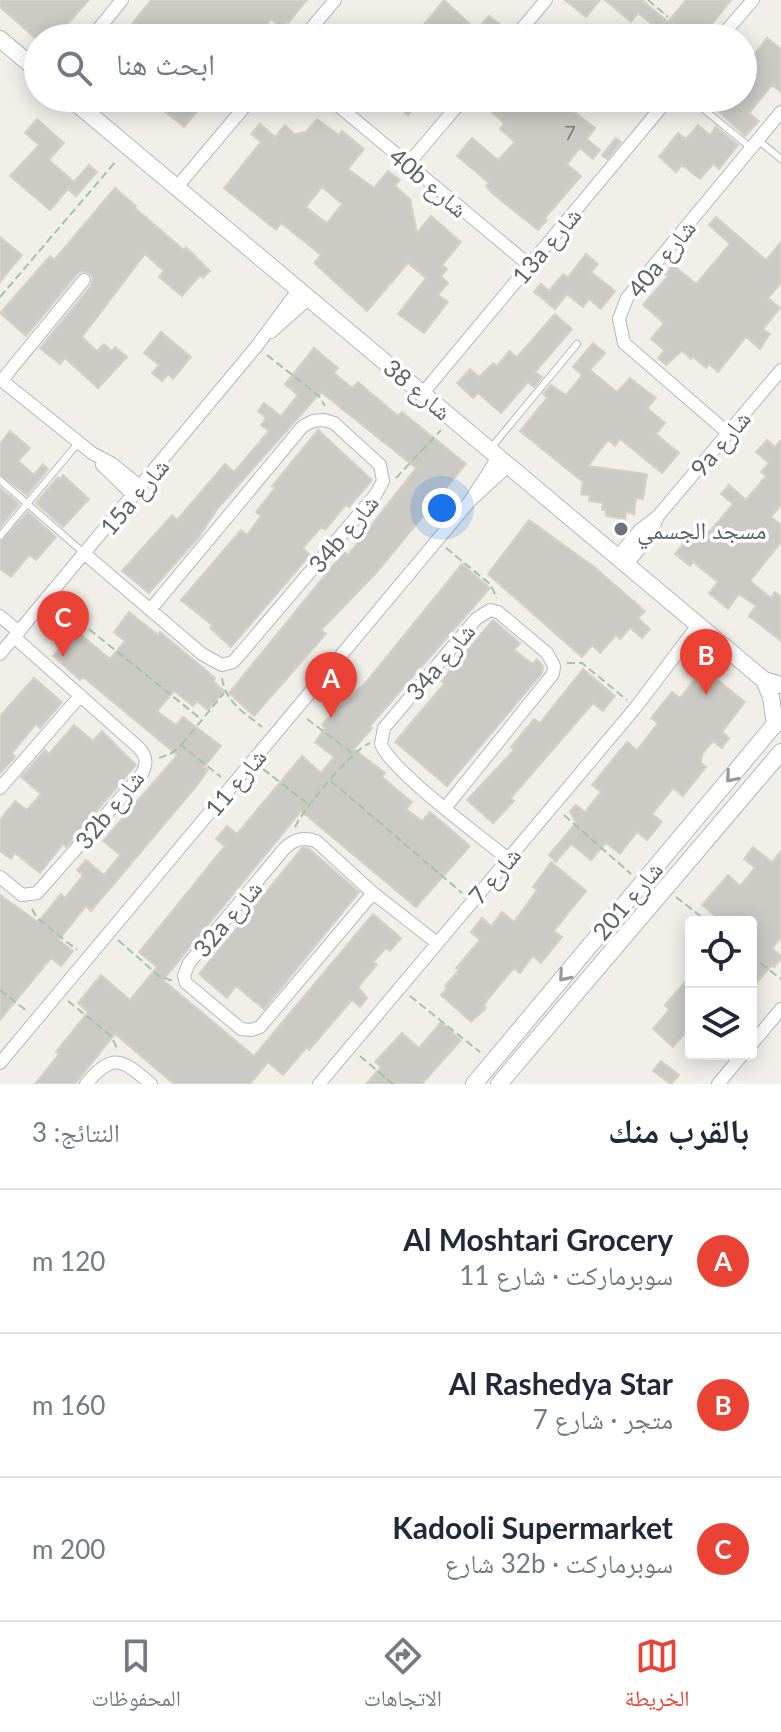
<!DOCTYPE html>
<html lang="ar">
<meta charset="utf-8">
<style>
:root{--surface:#fff;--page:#f6f6f7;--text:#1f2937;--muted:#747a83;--line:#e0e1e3;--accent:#ea4335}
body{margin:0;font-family:Lato,"Noto Naskh Arabic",sans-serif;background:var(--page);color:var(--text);direction:rtl}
.controls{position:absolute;right:24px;bottom:24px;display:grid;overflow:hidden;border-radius:8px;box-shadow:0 4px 20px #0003}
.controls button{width:72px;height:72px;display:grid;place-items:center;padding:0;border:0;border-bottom:2px solid var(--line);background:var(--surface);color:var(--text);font:40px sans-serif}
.you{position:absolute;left:442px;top:508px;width:28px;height:28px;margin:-20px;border:6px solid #fff;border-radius:50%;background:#1a73e8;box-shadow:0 0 0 12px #1a73e833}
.badge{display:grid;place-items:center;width:52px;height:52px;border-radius:50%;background:var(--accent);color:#fff;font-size:26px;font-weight:700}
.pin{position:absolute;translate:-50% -66px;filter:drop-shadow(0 2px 4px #0008)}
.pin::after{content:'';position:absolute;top:42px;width:28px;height:24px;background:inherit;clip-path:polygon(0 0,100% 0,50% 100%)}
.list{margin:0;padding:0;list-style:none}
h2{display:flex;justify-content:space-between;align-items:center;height:104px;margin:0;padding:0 32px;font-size:34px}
h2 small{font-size:26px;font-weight:400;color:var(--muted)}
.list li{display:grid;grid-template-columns:52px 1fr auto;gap:24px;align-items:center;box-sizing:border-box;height:144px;padding:0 32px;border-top:2px solid var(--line)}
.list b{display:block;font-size:30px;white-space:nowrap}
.list p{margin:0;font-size:26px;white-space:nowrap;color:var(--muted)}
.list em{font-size:26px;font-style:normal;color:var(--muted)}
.icon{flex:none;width:44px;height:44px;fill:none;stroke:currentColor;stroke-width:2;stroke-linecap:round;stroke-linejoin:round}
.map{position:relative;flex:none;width:781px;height:1084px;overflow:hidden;direction:ltr}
.search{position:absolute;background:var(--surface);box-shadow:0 4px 20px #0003;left:24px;right:24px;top:24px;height:88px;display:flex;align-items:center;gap:20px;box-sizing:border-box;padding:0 28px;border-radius:44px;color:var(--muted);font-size:30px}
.sheet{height:536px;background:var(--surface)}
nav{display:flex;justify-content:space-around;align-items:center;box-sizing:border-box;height:112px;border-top:2px solid var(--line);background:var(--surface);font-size:22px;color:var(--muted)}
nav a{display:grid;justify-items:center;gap:4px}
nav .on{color:var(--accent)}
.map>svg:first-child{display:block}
.building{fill:#cccac5;stroke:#d6d1c6;stroke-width:2;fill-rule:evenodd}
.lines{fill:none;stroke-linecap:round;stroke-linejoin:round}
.service-casing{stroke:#b5b8bc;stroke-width:8}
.minor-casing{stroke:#b5b8bc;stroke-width:14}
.tertiary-casing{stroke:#b5b8bc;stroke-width:18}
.path{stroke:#9cc7a9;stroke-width:2;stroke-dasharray:8 4;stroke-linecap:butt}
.service{stroke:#fff;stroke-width:6}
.minor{stroke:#fff;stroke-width:12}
.tertiary{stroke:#fff;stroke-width:16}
.oneway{stroke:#979a9d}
.worship-dot{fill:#6b7280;stroke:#fff;stroke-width:3}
.labels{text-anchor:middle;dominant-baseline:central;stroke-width:7;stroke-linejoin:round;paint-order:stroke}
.number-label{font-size:20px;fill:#7a7d7f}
.street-label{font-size:24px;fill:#5f6368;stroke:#fff}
.worship-label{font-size:24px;fill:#5b616d;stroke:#fff;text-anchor:start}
</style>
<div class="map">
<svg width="781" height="1084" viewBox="0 0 781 1084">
<rect width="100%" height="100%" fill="#f1efe8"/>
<path class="building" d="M0 0H89L55 38H35L0 7Z
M151 0H307L288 23 287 21 281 27 271 19 255 38H127L135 28 131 25Z
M444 0 471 25 460 38H413Z
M565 0H600L586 17Z
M605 0H642L668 22 686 0H731L701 38H650L657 28 638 13 631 22Z
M489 16 501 25 494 34 482 24Z
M767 38 781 49V92L772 85 749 113 759 121 745 136 704 98H743V52L751 58Z
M148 98H186L199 109 184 127Z
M388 98H412L418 103 408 115Z
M493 98H557L595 128 587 139 600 150 593 159 580 148 567 164 581 176 545 218 547 220 538 230 492 193 486 186 489 183 457 156 472 138 498 160 515 142 500 129 504 123 486 107Z
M37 119 64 143 49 160 74 182 89 165 97 172 76 196 68 189 50 210 10 176 39 145 25 133Z
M317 119 339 135 342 131 364 149 348 169 374 188 388 171 400 180 395 186 410 199 417 233 431 216 461 242 442 265 447 269 441 276 448 283 438 295 448 302 424 333 398 314 426 278 408 263 367 311 314 263 321 255 281 223 276 230 224 188 261 142 251 134 260 124 275 137 285 125 294 134 306 132ZM322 187 342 204 327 223 306 207Z
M698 125 710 135 716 127 738 145 719 169 713 164 700 179 682 165 676 172 659 157 678 133 686 139Z
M616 138 621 142 607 159 602 155Z
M115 188 136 206 135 208 184 250 186 247 210 271 203 278 200 275 182 296 159 277 164 271 145 254 82 337 97 351 104 344 112 351 115 347 127 357 98 388 65 358 60 364 40 348 91 286 93 278 89 273 82 271 77 274 26 336 0 313 50 256 54 260Z
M716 217 766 260 781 242V283L768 298 780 308 763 329 770 334 760 349 746 337 718 372 709 364 706 368 693 357 691 359 682 351 666 365 658 358 664 350 651 339 664 323 643 305 668 276 665 274 673 265 696 284 730 244 709 225Z
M0 237 22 255 0 282Z
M586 254 598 264 591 272 615 291 601 309 589 299 583 307 567 294 555 309 534 292 541 284 549 291 563 274 568 277Z
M555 314 572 329 535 372 542 377 534 387 528 382 501 413 478 393 473 398 457 383 470 369 479 377 493 363 497 366 509 351 517 357Z
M161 332 191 357 173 379 168 374 162 381 152 373 159 365 144 353Z
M593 343 605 353 590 370 617 392 630 378 656 398 647 408 665 423 656 434 679 453 662 473 620 439 615 446 608 440 588 466 647 474 643 499 636 498 634 514 626 512 625 519 606 516V510H602L603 503 589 501 590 495 581 494 583 482 520 431 547 398 543 394 551 385 566 395 582 375 573 367Z
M314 348 338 368 334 373 352 388 358 382 398 416 402 412 466 464 377 572 321 630 326 634 254 716 229 693 344 552 348 555 416 468 321 392 218 508 199 537 149 593 122 571 172 515 177 520 225 464 234 472 269 431 261 425 266 418 258 411 264 403 281 416 298 395 285 384Z
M318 430 372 480 349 507 346 505 325 530 321 527 303 548 310 555 231 647 210 628 212 625 181 600 241 530 247 535 261 516 256 512 275 488 272 486Z
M10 431 30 448 18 461 34 475 43 464 48 469 27 495 0 474V444Z
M767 440 775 447 781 440V505L771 517 781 525V542L750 581 771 598 775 592 781 597V641L749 616 756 606 739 594 728 609 709 593 718 582 693 562 690 566 675 554 696 528 706 536 733 504 721 494 729 485 746 500 766 476 761 472 769 463 756 452Z
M63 475 89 499 63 527 36 503 58 477 60 479Z
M0 488 19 504 0 527Z
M28 512 56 537 36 560 29 555 11 577 0 569V542Z
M529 520 593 566 645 611 638 618 650 629 642 638 630 628 620 639 616 635 600 653 592 645 582 657 488 574Z
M462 564 490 588 370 726 372 728 354 749 385 773 382 777 412 802 406 809 422 821 430 812 470 846 416 907 301 811 163 980 254 1056 373 914 401 938 390 951 386 948 373 962 377 965 358 987 367 998 360 1007 352 1000 309 1050 307 1047 283 1075 268 1062 250 1084H174L115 1034 75 1084H35L59 1054 56 1052 88 1012 78 1003 101 975 130 1000 157 967 139 952 225 846 216 839 227 826 237 834 302 756 321 773 334 757 315 742 325 728 322 725 342 702 344 703 367 681Z
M129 612 158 635 160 632 215 678 213 681 224 691 208 710 197 701 193 706 174 691 157 711 176 725 183 717 221 746 204 767 208 770 195 788 91 911 86 906 59 940 73 951 61 966 51 958 0 1020V895L38 922 61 894 65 898 83 875 77 870 86 860 104 875 120 855 103 841 177 755 83 677 80 680 53 656 75 630 110 659 125 641 114 632Z
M493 620 520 643 514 650 533 664 537 659 543 666 542 673 447 786 395 742 444 684 441 681Z
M703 668 745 702 722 732 729 738 722 748 713 741 702 755 701 763 706 767 683 796 673 788 652 814 662 822 647 840 637 832 620 854 606 843 591 860 571 844 556 862 549 855 576 823 570 811 576 805 585 812 601 792 592 785 627 742 637 750 658 723 651 718 672 692 680 698Z
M583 669 615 696 603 711 593 703 511 798 514 801 493 823 467 800 514 750 511 747 534 719 540 723Z
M34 678 62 702 40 728 36 724 12 753 15 757 0 773V716Z
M74 725 93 741 102 731 136 765 66 847 63 844 40 873 15 853 11 859 0 851V820L15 801 27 810 41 794 21 777 45 750 49 754Z
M753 847 772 862 781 851V938L772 948 781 956V959L774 967 772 965 751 989V932L759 922H722L702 905 728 875 740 886 755 868 744 859Z
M302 848H308L359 892 264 1009 236 986 227 998 199 974Z
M551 862 586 891 554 931 562 937 541 963 533 956 520 973 514 968 488 999 484 1006 486 1008 471 1022 441 995 447 988 445 986 459 970 456 968 480 940 471 932 482 918 491 926 502 912 514 922 537 890 533 887Z
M685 982 691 987V1026L673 1047 653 1029 669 1010 665 1005Z
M441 1022 461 1040 422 1084H366L381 1067 375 1062 402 1033 419 1048Z
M661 1061 679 1075 671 1084 653 1071Z"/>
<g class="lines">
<defs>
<path id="service" d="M690 98 751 148
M758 140 781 159
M490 449 577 344
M0 480 85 554
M0 536 79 442"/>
<path id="minor" d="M91 38 122 0
M303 38 335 0
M514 38 546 0
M720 38 753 0
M329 98 529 265
M408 164 464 98
M177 187 252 98
M271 332 309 298
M0 379 92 453 111 463 141 487
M2 380 84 280
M423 393 669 98
M728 433 624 343 619 319 627 298 781 112
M102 465 134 496
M472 499 509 465
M85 554 202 654 222 665 233 662 241 653 376 494 383 481 380 465 334 423 324 420 313 421 303 426 150 610
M618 556 640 530 658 516 781 370
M627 564 645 542 657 519
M0 616 19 632
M0 654 256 347 299 289
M0 788 80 696
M446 807 553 674 554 666 547 653 498 612 490 610 476 619 384 728 381 744C390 770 483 838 508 859
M0 877 22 895 37 893 141 775C148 764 147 756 138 747L14 637
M373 893 260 1027 251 1030 241 1029 186 983 184 976 189 963 284 849C294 839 303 837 316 841L373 893 437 943
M751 1045 781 1009
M0 1063 470 501 499 456
M86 1084C113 1052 122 1059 151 1084
M319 1084 636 707 699 624
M718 1084 743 1054"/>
<path id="tertiary" d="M0 39 38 71
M70 98 764 680 781 685
M764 680 771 697 775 725
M474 1084 781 717
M499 1084 781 752"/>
</defs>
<use href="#service" class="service-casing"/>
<use href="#minor" class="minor-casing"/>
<use href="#tertiary" class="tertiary-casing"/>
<path class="path" d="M648 0 668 17
M0 297 117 160
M267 355 319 396 325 406
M396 478 441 430
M446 548 490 584 497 598
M67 596 86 613 80 622 201 719
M567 663H582L627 700
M222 678C225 702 245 713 262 727
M307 719 352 753
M182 744 224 693
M159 758 172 753 181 745 221 777
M263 769 308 804
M331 781 462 893
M564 815 631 874
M295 827C303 809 353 749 370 743
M676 897 708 922
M32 909 37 918 77 950
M118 940 159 976 173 981
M751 956 781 979
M0 990 27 1011
M410 996 480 1052
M68 1001 111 1036 117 1048
M360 1056 393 1084"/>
<use href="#service" class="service"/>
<use href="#minor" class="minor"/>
<use href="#tertiary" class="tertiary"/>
</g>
<defs><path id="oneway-chevron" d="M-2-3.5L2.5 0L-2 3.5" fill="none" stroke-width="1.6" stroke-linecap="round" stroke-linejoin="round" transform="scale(2)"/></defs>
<g class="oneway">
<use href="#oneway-chevron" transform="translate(731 777) rotate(130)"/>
<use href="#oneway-chevron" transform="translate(564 976) rotate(130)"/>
</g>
<circle class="worship-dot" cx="621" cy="529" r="8"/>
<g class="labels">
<g class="number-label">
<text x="570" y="132">7</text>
</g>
<g class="street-label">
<text transform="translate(429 182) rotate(40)">40b شارع</text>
<text transform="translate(546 245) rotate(-50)">13a شارع</text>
<text transform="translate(661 258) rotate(-51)">40a شارع</text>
<text transform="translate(418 389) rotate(40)">شارع 38</text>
<text transform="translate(720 443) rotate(-50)">9a شارع</text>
<text transform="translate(134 496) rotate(-50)">15a شارع</text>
<text transform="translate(343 533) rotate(-50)">34b شارع</text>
<text transform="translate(440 661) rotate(-50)">34a شارع</text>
<text transform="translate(235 782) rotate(-50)">شارع 11</text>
<text transform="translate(109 809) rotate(-51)">32b شارع</text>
<text transform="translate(494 875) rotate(-50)">شارع 7</text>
<text transform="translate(627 900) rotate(-50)">شارع 201</text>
<text transform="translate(227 918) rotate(-50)">32a شارع</text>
</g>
<g class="worship-label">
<text x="637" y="529">مسجد الجسمي</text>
</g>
</g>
</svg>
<div class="controls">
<button><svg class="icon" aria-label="locate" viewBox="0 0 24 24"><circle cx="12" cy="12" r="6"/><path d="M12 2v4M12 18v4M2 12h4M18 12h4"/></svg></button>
<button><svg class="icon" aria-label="layers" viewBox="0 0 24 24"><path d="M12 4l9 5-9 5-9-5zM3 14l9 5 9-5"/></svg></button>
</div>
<div class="you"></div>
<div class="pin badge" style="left:331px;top:718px">A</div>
<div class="pin badge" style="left:706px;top:695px">B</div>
<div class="pin badge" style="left:63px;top:657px">C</div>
<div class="search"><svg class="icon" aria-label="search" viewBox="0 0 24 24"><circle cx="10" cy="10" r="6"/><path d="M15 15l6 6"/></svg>ابحث هنا</div>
</div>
<section class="sheet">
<h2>بالقرب منك<small>النتائج: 3</small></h2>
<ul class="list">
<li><span class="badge">A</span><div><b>Al Moshtari Grocery</b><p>سوبرماركت · شارع 11</p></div><em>120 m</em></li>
<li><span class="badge">B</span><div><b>Al Rashedya Star</b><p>متجر · شارع 7</p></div><em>160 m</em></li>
<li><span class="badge">C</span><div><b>Kadooli Supermarket</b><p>سوبرماركت · 32b شارع</p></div><em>200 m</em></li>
</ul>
</section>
<nav>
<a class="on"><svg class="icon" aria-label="map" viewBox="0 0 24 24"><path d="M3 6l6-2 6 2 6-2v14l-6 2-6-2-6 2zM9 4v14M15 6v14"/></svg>الخريطة</a>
<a><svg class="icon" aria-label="directions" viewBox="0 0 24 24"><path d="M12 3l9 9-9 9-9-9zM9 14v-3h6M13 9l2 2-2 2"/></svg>الاتجاهات</a>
<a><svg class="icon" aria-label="saved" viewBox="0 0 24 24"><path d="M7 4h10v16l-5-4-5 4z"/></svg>المحفوظات</a>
</nav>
